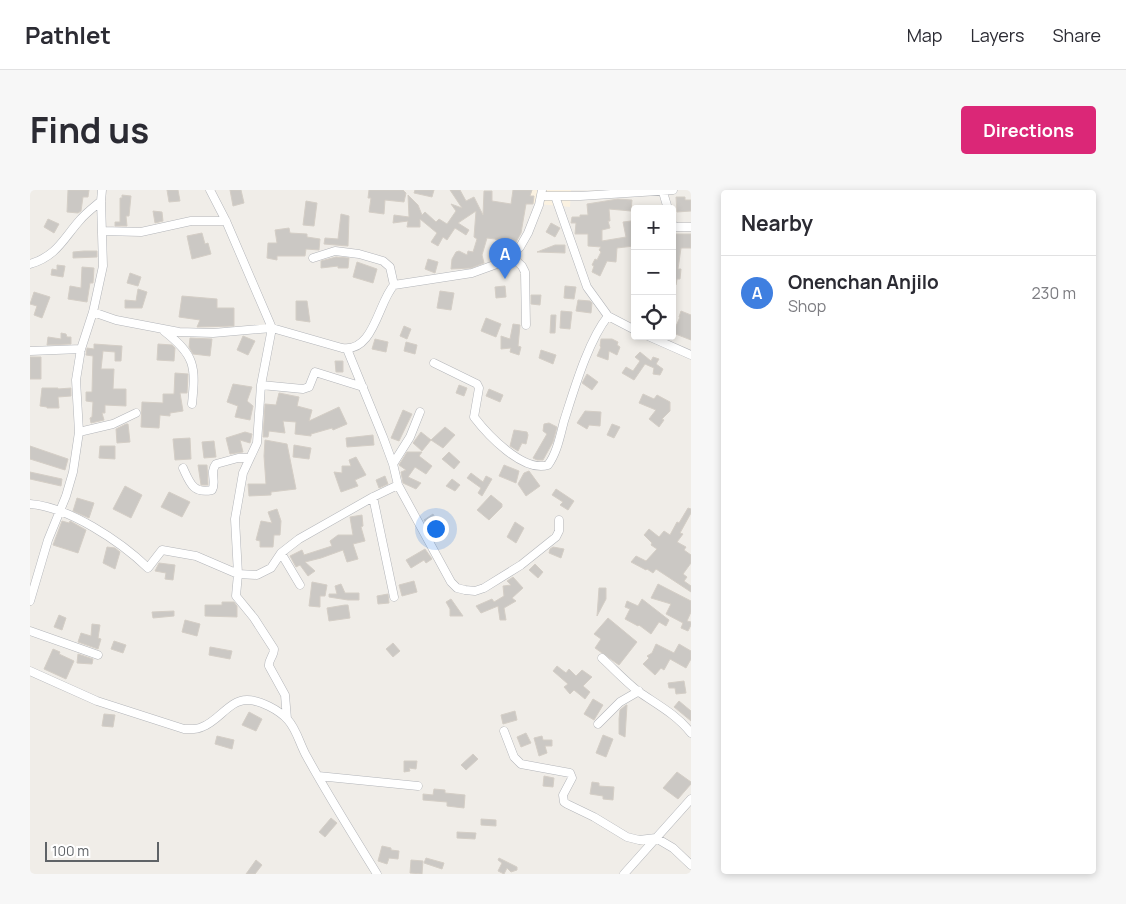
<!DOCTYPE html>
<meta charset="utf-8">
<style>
:root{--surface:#fff;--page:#f7f7f7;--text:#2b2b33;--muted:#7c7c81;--line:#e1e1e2;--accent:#db2777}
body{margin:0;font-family:Manrope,sans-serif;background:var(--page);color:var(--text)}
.controls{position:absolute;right:15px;top:15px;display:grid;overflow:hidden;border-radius:5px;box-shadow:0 2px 8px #0003}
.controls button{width:45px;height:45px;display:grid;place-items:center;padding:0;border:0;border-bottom:1px solid var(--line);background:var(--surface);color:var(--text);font:25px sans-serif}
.scale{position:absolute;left:15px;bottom:12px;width:114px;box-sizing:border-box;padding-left:5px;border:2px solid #5f6367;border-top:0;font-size:14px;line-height:18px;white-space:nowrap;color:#5f6367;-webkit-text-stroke:4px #fff;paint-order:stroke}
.you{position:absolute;left:405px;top:338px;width:18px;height:18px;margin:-12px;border:4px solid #fff;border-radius:50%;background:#1a73e8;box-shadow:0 0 0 8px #1a73e833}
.badge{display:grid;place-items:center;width:32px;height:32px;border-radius:50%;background:var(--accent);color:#fff;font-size:16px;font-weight:700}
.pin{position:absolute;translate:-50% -41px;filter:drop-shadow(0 1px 2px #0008)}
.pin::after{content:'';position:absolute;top:26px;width:18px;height:15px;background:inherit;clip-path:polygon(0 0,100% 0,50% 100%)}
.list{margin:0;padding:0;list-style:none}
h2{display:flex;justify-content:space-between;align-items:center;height:65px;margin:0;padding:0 20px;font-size:21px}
h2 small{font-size:16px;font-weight:400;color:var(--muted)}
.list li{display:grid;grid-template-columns:32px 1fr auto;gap:15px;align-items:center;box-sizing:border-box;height:75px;padding:0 20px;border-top:1px solid var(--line)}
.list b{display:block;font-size:19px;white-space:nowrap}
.list p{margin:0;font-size:16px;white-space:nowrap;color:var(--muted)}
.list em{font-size:16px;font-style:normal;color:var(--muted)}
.icon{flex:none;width:28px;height:28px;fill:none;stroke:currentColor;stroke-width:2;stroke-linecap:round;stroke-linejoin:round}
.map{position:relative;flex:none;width:661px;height:684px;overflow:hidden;border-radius:5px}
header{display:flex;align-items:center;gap:30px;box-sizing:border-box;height:70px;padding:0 25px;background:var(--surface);border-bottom:1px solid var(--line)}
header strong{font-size:24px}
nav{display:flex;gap:28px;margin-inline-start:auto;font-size:18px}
.intro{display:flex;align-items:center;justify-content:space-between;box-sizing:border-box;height:120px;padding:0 30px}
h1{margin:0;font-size:35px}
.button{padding:12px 22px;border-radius:5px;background:var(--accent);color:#fff;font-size:18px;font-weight:700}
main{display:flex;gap:30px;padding:0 30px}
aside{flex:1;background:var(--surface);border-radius:5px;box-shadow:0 2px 8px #0003}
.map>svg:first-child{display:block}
.commercial{fill:#fbf2e1}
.building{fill:#cbc8c4;stroke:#d4cec6}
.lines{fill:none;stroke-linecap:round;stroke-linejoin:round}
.minor-casing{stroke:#b3b5b9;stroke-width:9}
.minor{stroke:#fff;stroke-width:8}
</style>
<header>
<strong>Pathlet</strong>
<nav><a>Map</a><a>Layers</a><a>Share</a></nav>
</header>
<div class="intro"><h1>Find us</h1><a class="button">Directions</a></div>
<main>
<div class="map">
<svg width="661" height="684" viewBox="0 0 661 684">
<rect width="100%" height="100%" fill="#f0ede8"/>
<path class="commercial" d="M499 0H541L540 17 498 13Z"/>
<path class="building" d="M38 0H59L58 7H53L51 21 48 23 37 22Z
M137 0H148L150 11 139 12Z
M200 0H211L214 13 203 16Z
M339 0H373L376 3 374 12 355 10 354 24 339 22 341 8H338Z
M385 0H404L402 7 384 3Z
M420 0H430L436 11 444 7 453 25 454 1H462V11L481 14 483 0H502L500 6H504L503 14H496L491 43 485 54 483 56H476L475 50 469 51 465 49 457 48 452 65 454 73 441 78 421 79 422 69 426 62 429 61 437 65 438 61 443 62 447 49 444 47 446 21 428 33 439 40 436 45 425 38 417 50 413 47 408 56 401 52 407 43 390 29V37H377L378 31 363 33 364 25 379 27 378 5 388 15 392 25 395 22 406 32 409 29 417 34 426 21 421 14 432 18Z
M92 5 101 6 99 26H96L97 36H85V32H90V8H92Z
M646 7H655V10H661V21L647 22Z
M588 9 602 10 601 21 579 19 580 31H578L580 38 572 40V51L596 47 593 32 601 31 604 56 587 58 586 72 577 71 570 86 562 82 564 76 562 75 565 69 567 70 571 62 569 60 571 57 558 56V44H545L546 33H541L542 27H550V25H558L557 14Z
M276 11 287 13 284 36 273 35Z
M123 21 132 22 133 31 125 33Z
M311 24 319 26 318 56 294 54 295 48 308 49Z
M18 29 29 34 24 43 14 37Z
M521 33 530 38 525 47 516 42Z
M259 38 260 43 277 44V47L290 49 289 60 276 59 275 66H247V70L237 68 238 53H247L245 40Z
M172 43 175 54 178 53 181 64 162 69 157 46Z
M642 44H661V58H651L648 79H651L650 89H647L646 95H642Z
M525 55H535V63L507 62Z
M54 61H67V67L43 68V62Z
M306 67 319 68 318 78H308V76L291 78V71Z
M398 69 408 72 405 83 395 79Z
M327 72 347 79 343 93 323 87Z
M27 75 35 76 33 87 21 85 22 79 27 80Z
M52 77 64 78 63 93H60L57 112 38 109 40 96 51 98Z
M100 83 111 87 108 96 97 93Z
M475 96 476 107 466 108 465 97Z
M535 96 546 97 544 109 534 108Z
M108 99 117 102 112 118H95V110L106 111Z
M410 101 424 103 421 120 407 118Z
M4 102 20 107 12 128 4 125 7 116 0 114Z
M501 105H511L510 115 501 114Z
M152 106 187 109V118H204V136L167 137 170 130 149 127Z
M548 110 560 111 562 113 561 123 546 121Z
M266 111H277L280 132 266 130Z
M531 121 542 122 540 139 530 138Z
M651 121 661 125V150L643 143 650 127H649Z
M521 125H526L525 143H520Z
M456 128 471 134 466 147 451 141Z
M483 134 490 135 488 156 491 157 489 165 480 162 481 158 471 159V146L480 149Z
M374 136 381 139 377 149 370 146Z
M31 143 36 144 37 147H41V154L17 155 18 147 31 149Z
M213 146 225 151 218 165 207 160Z
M160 148 182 149 180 166 163 164 159 157Z
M345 149 358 152 356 162 342 159Z
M571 149H582L588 152 587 155 590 157 587 165 579 161 578 170 567 166 571 157 570 156Z
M376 152 387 155 385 164 374 161Z
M64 154 92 156 91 171H85V162L73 161 71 179H84L83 199H96V216L75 215V223H72L74 230 61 233 60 228 62 227 63 212 56 211V202H62L63 166 56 165 57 158 64 159Z
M128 154 142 155 145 158 144 171 127 170Z
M511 160 526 165 523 174 509 168Z
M610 162 621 171 623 167 629 169 626 174 633 179 630 185 623 184 624 178 615 174 604 190 592 183 596 177 603 181 610 171 605 167Z
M0 167H11V189H0Z
M305 171H313V182H306Z
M145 183 158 184 157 203H150L153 221 140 223V226L130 225 129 238 111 237 112 212 133 213V204H144Z
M557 184 568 192 562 200 552 193Z
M203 194 222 197 217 211 223 216 220 230 205 227 208 216 197 212Z
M429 195 437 198 434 206 426 203Z
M12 198H28V199L41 198V206L28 207 29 218H17V217L10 216Z
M459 199 473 205 470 212 456 206Z
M249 203 269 207 267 216 282 220 279 231 309 217 317 234 303 240 302 238 281 244V246L265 244 266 232 253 231 255 243 239 241 238 247H233L235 214 246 215Z
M613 204 624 209 627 205 640 212V221L632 229 634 230 629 237 619 229 626 220 609 213Z
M373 220 382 224 369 251 361 248Z
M555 221 571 222 570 236 559 235 557 239 547 233Z
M519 233 527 237 523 252 513 270H507L503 268 517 244 513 241 514 234Z
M96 234H98L100 252 87 253 86 239Z
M582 234 590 237 584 248 577 245Z
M415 237 425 245 413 258 401 250Z
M484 240 497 242 498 245 496 254 492 253 488 261 480 256Z
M215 242 222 244 220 253 210 250 213 262 200 264 196 248Z
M391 242 401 250 392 261 383 253Z
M343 245 344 255 317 257 316 248Z
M160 248 161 269 145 270 143 249Z
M235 250 257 254 266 299 241 302V305L219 306 218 294H236L234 266Z
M184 251 186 267 174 268 172 252Z
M264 255 281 258 279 269 263 267Z
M0 256 38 269 35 280 0 269Z
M70 256H85V269L69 268Z
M377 262H392L389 266 402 276 396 284 385 277 378 287 391 293 386 299 373 293 371 282 376 280 369 275Z
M419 262 430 272 424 279 412 269Z
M326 267 336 285 325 290 328 296 311 302 304 282 312 283V276H321L319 270Z
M168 275H177L178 295H171Z
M474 275 489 281 486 293 469 286Z
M499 281 510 296 496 306 488 294 494 283Z
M0 282 32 289 31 296 0 289Z
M441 283 453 292 456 286 462 289 452 306 448 303 451 298 437 288Z
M355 286 358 294 349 298 346 290Z
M422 289 430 295 425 301 416 296Z
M95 296 112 305 101 328 83 319Z
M526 299 544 311 538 320 530 315 533 312 522 305Z
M139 302 160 312 152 327 131 317Z
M461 305 472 314V317L459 330 447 320Z
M47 308 64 313 59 328 43 321Z
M658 318 661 319V323L650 343 653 344 647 352 656 357 654 360 661 365V373L653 384 657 387 654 391 661 396V402L626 379 623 383 617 379 616 380 601 372 606 366 616 371 627 359 621 355 622 353 614 345 619 339 629 347 634 341 640 345 647 332 649 333Z
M247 319 251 331 250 345H244L243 357H230V351L226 350 231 331 242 333 238 322Z
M403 324 411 339 403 344 394 330Z
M332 325 333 336 331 337 335 351 323 354 328 369 317 372 313 360 291 368 275 372 285 381 278 386 270 375 266 377 260 366 272 360 274 365 302 356 300 351 308 345H323L320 327Z
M32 331 39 333 40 331 56 340 48 363 23 355Z
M485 332 494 338 486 353 477 347Z
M77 357 85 358 90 362 85 379 73 373Z
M523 357 534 359 531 368 519 363 520 359Z
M395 359 402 369 396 373 394 370 381 378 376 370Z
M129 373 145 375 143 390 135 389 136 383 125 381Z
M505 374 513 382 508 388 499 380Z
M483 387 493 398 482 408 486 411 474 418 476 430H470L468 416 451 423 446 416 462 409 464 412 474 406 473 396 481 395 477 391Z
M384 391 387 402 372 406 369 395Z
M282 392 297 395 295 406H290V417L279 416Z
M311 394 315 403H329V410H318L299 407V404H307L305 396Z
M628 394 661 411V422L657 431 661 432V435L658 441 651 438 653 433 636 424 641 414 621 408Z
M569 398H576V409L567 426Z
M358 404 359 413 348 414 347 406Z
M421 409 433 426H420V419L416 412Z
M612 409 639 430 636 436 629 432 621 444 609 435 608 436 595 429 600 419 595 417 597 411 608 416Z
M192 412H204L207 416V427L175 426V415H192Z
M315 415H318L320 428 299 431 297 418Z
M144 421V426L123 428 122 422Z
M29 425 36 428 32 440 24 437Z
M578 428 607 452 589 475 565 458 571 449 564 444Z
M155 430 170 434 167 446 152 442Z
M62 434 70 435 68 448 71 449 68 459 48 452 51 443 61 446Z
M84 451 96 455 93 463 81 459Z
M363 453 370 461 363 467 356 459Z
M626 454 644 463 649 454 661 461V469L656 478 640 469 634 480 631 478 625 485 613 474 619 468 617 466 622 463Z
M180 457 202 461 200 469 179 465Z
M23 459 30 462 29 464 44 471 36 489 14 479Z
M48 464 63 469 62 474 47 473Z
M527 476 536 483 539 479 546 486 552 480 562 487 553 496 560 502 555 509 544 500 540 504 534 497 538 494 523 481Z
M654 491 656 503 646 504 645 498H639L638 493Z
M563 509 573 515 564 530 554 524Z
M649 511 661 521V531L644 517Z
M596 515H597L595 547 589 544V529L590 520Z
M485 521 487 530 473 534 471 525Z
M219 522 232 529 226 541 212 535Z
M74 524 85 525 83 537 72 536Z
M496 543 501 553 491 557 487 547Z
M573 545 583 549 576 567 566 563Z
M187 546 204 550 202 559 185 554Z
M512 546 513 550H522V556H515L517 563 509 566 504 548Z
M443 564 448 569 436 580 431 575Z
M374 571H387L386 579 379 578 380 581 374 582Z
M647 582 661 592V594L648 609 633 598Z
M514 586 524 588 523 597 513 596Z
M562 592 569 593V596L584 597 583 610 573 609V606L560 604Z
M404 599 415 600V603L435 605 434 618 417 616V612L393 610V604L403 605Z
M301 628 307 633 295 647 289 642Z
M451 629 466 630V636L451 635Z
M427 642 446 643 445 649 427 648Z
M352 656 361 658V660L369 661 368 669 359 668 357 674 348 671Z
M396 668 414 673 412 679 394 673Z
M469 668 487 677V680L481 682 477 678 474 684 468 681 472 673 468 670Z
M226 670 232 675 225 684H216Z
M381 670 393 671 392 684 380 683Z"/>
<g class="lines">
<defs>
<path id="minor" d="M180 0 196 31 242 138 231 195 227 253 213 283 205 329 208 384 206 406 224 428 244 459C244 466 238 470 239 476L255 505 257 529
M633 2 638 19
M512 6H550L643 0
M642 35 647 37H661
M73 41 111 42 161 31H196
M482 67 492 76 495 82 496 135
M283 68 305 61 329 64 353 71 360 77 364 95
M0 74C27 66 33 49 50 30 56 23 64 17 71 11
M63 122 86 130 149 142 183 143 242 138 312 158C344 163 348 112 364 95L442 83 478 70 490 57 498 43 509 15 512 0
M578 126 605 140
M134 141C165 165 166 176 162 214
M618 146 661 165
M317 159 353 247 363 274 368 295 421 392 427 398 435 400 445 401 454 398 491 375 526 347 529 341V330
M0 161 51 159
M404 173 447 194 449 198 444 227C457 244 493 283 518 275 527 263 530 246 534 231 544 200 558 151 578 126L557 97 525 6
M231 195 273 199 279 197 285 182 333 197
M49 242 83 234 106 223
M363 274 380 247 390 222
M153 278C160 293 163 304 182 300 187 292 179 282 186 274L208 268H219
M343 307 364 407
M0 314C39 317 90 351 118 378L132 360 166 366 208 384 227 385 241 378 251 363 269 349 343 307 368 295
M251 363 270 395
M0 411 18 350 36 306 43 282 49 242 46 190 51 159 63 122 73 76 71 11 72 0
M0 441 68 465
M572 468C584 479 596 492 609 502 628 515 647 525 661 543
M0 481 67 511 154 539C160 539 166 540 172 537 189 531 199 510 217 510 230 510 249 520 258 530 267 540 270 555 277 567 299 607 323 645 347 684
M568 534 590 512 609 501
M474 541 484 567 491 574 540 583 542 588 533 605 534 612 537 614 564 627 597 647 609 650 626 648 643 658 661 675
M288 586 388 596
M594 684 661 609"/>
</defs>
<use href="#minor" class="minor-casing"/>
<use href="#minor" class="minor"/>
</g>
</svg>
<div class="controls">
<button>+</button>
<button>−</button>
<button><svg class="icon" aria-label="locate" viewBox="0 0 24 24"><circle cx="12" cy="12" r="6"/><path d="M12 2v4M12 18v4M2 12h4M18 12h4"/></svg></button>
</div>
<div class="scale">100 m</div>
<div class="you"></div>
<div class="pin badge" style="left:475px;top:89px;background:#3f7fe0">A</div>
</div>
<aside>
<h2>Nearby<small></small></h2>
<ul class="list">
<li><span class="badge" style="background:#3f7fe0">A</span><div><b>Onenchan Anjilo</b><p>Shop</p></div><em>230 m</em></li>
</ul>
</aside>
</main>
